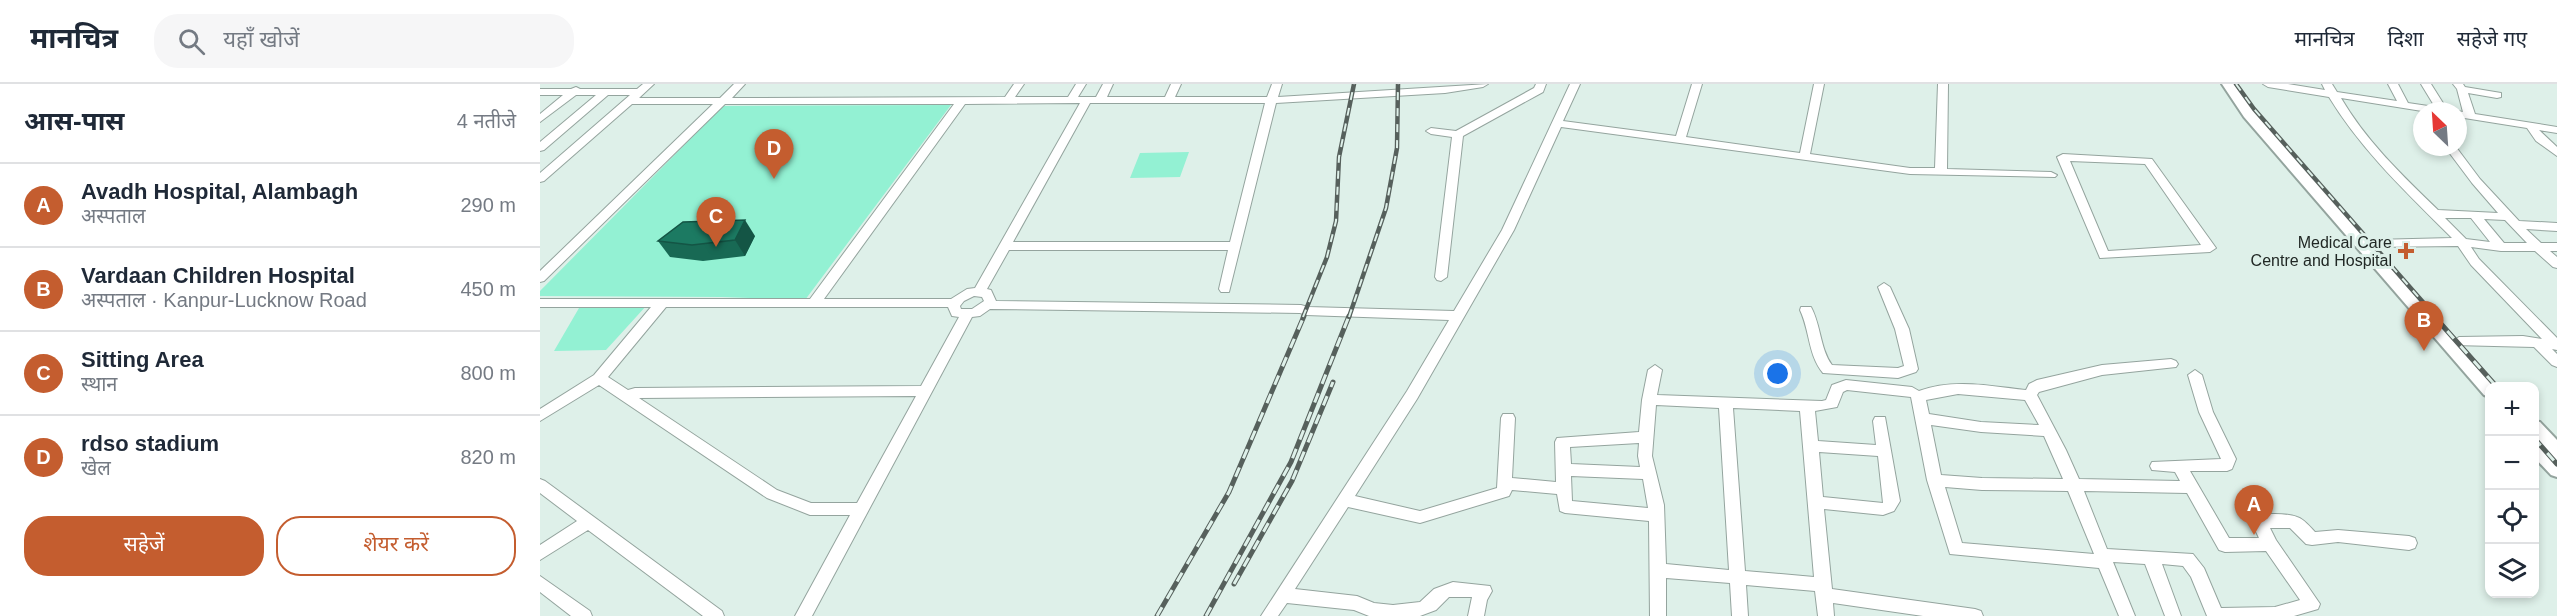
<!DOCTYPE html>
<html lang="hi">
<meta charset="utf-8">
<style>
:root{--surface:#fff;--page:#f6f6f7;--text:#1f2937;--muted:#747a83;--line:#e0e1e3;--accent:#c45d2f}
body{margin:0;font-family:Arial,"Noto Sans Devanagari",sans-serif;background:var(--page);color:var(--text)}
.controls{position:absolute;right:18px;bottom:18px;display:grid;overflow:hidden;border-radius:12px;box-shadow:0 3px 9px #0003}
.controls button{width:54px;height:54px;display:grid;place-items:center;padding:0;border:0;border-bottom:2px solid var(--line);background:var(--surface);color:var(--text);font:30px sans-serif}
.compass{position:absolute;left:1873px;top:18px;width:54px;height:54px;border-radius:50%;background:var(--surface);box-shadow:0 3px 9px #0003;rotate:335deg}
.you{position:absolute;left:1238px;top:290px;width:21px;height:21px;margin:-15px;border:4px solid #fff;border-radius:50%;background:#1a73e8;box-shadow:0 0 0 9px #1a73e833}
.badge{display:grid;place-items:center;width:39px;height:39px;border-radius:50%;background:var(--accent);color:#fff;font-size:20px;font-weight:700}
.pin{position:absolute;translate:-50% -50px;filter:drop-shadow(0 2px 3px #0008)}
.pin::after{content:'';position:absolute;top:32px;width:21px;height:18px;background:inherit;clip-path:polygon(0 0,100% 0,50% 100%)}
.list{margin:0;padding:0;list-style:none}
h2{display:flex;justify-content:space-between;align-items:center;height:78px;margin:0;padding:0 24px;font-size:26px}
h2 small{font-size:20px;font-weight:400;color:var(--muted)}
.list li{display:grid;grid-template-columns:39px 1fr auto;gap:18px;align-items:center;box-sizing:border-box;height:84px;padding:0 24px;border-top:2px solid var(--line)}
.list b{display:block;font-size:22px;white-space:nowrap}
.list p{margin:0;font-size:20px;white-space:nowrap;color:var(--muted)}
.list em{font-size:20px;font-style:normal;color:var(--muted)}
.actions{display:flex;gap:12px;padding:18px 24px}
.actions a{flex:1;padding:14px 0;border:2px solid var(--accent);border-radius:24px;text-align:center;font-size:21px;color:var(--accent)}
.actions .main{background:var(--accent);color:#fff}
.icon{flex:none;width:33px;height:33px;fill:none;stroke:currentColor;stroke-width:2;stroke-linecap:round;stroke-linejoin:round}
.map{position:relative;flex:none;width:2017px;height:532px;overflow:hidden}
header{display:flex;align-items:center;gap:36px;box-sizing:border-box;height:84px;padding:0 30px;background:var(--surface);border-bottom:2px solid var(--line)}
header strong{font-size:28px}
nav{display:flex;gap:33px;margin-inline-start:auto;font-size:21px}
.search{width:420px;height:54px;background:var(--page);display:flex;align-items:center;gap:15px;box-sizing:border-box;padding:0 21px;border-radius:24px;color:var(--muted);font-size:22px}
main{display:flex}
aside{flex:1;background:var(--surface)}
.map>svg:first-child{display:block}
.green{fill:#93f1d3}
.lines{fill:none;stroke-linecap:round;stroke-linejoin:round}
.minor-casing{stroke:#94a49e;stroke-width:2}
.major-casing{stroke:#94a49e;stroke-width:4}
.minor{fill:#fff;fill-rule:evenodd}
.major{fill:#fff;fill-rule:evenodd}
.rail-far1-casing{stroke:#56605c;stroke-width:4.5}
.rail-casing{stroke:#56605c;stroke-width:5}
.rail-far1{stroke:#def0e9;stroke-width:2;stroke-dasharray:8;stroke-linecap:butt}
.rail{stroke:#def0e9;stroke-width:3;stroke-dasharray:10;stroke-linecap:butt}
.wall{fill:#186954}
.shaded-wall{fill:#145545}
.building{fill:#1c7a62;stroke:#145545;stroke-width:1.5}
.poi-dot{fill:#c45d2f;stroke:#def0e9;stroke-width:2}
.labels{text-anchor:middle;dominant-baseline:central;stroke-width:6;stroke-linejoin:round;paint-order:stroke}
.poi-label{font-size:16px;fill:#212825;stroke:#def0e9;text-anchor:end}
</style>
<header>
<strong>मानचित्र</strong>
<div class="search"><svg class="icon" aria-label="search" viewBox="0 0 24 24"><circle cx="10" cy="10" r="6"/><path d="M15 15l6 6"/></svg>यहाँ खोजें</div>
<nav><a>मानचित्र</a><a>दिशा</a><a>सहेजे गए</a></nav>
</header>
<main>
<aside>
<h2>आस-पास<small>4 नतीजे</small></h2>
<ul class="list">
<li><span class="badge">A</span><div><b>Avadh Hospital, Alambagh</b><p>अस्पताल</p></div><em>290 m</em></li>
<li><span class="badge">B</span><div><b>Vardaan Children Hospital</b><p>अस्पताल · Kanpur-Lucknow Road</p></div><em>450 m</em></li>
<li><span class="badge">C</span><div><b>Sitting Area</b><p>स्थान</p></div><em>800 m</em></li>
<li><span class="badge">D</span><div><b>rdso stadium</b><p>खेल</p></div><em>820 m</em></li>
</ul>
<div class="actions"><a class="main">सहेजें</a><a>शेयर करें</a></div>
</aside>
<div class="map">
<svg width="2017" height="532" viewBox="0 0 2017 532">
<rect width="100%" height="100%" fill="#def0e9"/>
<path class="green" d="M411 21 265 216 182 213 0 212V207L183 22Z
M649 68 640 93 590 94 600 69Z
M107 221 66 266 14 267 39 224Z"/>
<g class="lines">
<defs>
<path id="minor" d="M103 0H114L99 14H180L194 0H205L192 14 465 13 474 0H484L475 13H528L536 0H546L538 13H556L563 0H573L567 13H625L631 0H641L635 13H727L732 0H742L738 13 948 0 943 3 905 9 736 19 689 208H681L679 205 688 166H469L447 205 451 206 456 217 761 221 768 223 914 227 962 146 1030 0H1040L1023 37 1136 52 1152 0H1162L1146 53 1260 69 1274 0H1284L1270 70 1370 84H1395L1398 0H1408L1407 85 1511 88 1517 91 1515 93 1370 90 1021 43 974 146 877 315 815 412 880 427 957 404 961 334 963 330H973L975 334 972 394 1016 398 1015 358 1017 354 1099 348 1102 316 1108 286 1115 281 1122 286 1117 311 1282 317 1286 316 1292 301 1306 296 1372 303 1379 307C1413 294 1451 302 1486 306L1489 300 1497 296 1562 281 1631 275 1636 277 1638 280 1636 283 1562 291 1499 308 1497 311 1526 366 1539 395 1640 397 1635 388 1612 386 1610 382 1612 378 1681 375 1659 328 1648 291 1655 286 1662 291 1673 328 1696 375 1692 385 1687 387H1650L1689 454H1719L1711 437 1713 433C1724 429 1746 429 1757 433 1764 435 1770 443 1775 448L1798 446 1869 452 1875 454 1877 459 1875 464 1869 466 1798 458 1772 461 1766 460 1750 444H1730L1736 456 1780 520 1778 525 1754 532H1667L1651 493 1643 482 1622 480 1641 532H1625L1605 480 1573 478 1595 532H1579L1559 484 1410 470 1387 396 1371 313 1307 306 1303 308 1297 323 1275 327 1278 357 1336 361 1333 337 1335 333H1345L1360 417 1354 427 1343 431 1284 425 1292 505 1435 525 1441 527 1443 532H1383L1293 519 1294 532H1278L1275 507 1206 501 1208 532H1192L1190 499 1126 494V532H1110L1109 437 1025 429 1020 427 1017 410 972 406 969 412 880 439 808 423 755 505 817 512 834 519 853 521 880 518 894 505 913 498 950 502 952 507 947 516 944 532H928L932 513H909L896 526 880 532H829L814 526 747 519 738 532H721L867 307 909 236 766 231 760 229 450 225 440 232 432 233 272 532H255L310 431H270L227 414 59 301 0 337V325L54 291 111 223H0V215H270L414 20H185L4 197 0 198V187L173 20H92L4 97 0 98V89L90 11H68L4 66 0 67V58L56 11H36L0 38V30L23 11H0V5H31L36 3 40 5H97ZM540 19 435 204 427 205 411 215H284L425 20ZM550 19H725L690 158H473ZM434 212 442 213 444 217 432 225H421L420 222 424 217ZM126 223H408L412 232 419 233 381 302 95 304 88 306 68 293ZM1418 310 1485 316 1499 341 1441 338 1389 330 1386 316ZM376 312 317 419H271L237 406 99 314ZM1116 321 1179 324 1189 486 1126 480 1124 421 1112 372ZM1193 324 1260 327 1274 493 1205 487ZM1391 341 1441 348 1504 352 1523 395 1442 394 1401 391ZM1099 359 1098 372 1100 383 1031 380 1030 363ZM1279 368 1338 372 1343 419 1283 413ZM1031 392 1103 395 1108 424 1032 417ZM1405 403 1442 406 1528 407 1554 470 1422 459ZM1544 407 1647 409 1679 466 1685 468 1726 467 1760 516 1735 523 1681 524 1664 484 1653 470 1567 465Z
M996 0H1006L1003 8 923 52 907 193 901 197 897 196 895 193 912 53 891 50 886 47 891 44 916 47 994 4Z
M1723 0H1748L1785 6 1782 0H1792L1797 8 1857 17 1848 0H1858L1868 19 1895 23 1881 0H1891L1908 27H1882L1801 14C1827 58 1862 91 1898 126L1958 129 1932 99 1905 63H1916L1940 95 1979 137 2017 139V147L1986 145 2001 159H2017V167H2010L2017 173V184L2013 183 1995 167H1961L1931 163 1939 175 2017 254V266L2012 265 2017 270V283L2012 281 1994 263 1914 261 1912 258 1919 253 1983 252 2002 255 1931 181 1918 162 1829 163 1827 160 1833 156 1912 154C1867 109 1822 67 1789 13L1728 3ZM1905 134H1931L1950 158 1926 155ZM1944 135 1965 136 1987 159H1964Z
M1913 0H1923L1925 3 1961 9V13L1957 14 1928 9 1935 30 2017 43V49L1999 46 2017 63V72L1996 57 1987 44 1918 33 1917 27 1923 28 1917 5Z
M1523 70 1612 75 1676 164 1670 168 1560 174 1517 73ZM1530 77 1605 80 1661 161 1568 167Z
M1344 199 1350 203 1369 245 1378 285 1376 288 1358 294 1283 289C1268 271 1270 247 1260 226L1261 223H1271C1281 241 1280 265 1292 281L1358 284 1364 282 1355 245 1338 203Z
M0 395 5 397 182 527 184 532H163L48 446 0 476V461L37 437 0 409Z
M0 492 50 527 52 532H31L0 508Z"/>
<path id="major" d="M1682 0H1694L1714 27 1956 302H1950V313L1944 311 1704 33Z
M1994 337 2000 338 2017 356V393L2011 391 1994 373Z"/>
</defs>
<use href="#minor" class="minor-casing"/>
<use href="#major" class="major-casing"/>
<use href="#minor" class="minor"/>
<use href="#major" class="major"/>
<defs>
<path id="rail-far1" d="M1696 0 1714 25 1896 233
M763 233 787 173 796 137 799 73 814 0
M809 233 846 124 857 64 858 0"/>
<path id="rail" d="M1894 232 1956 302
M1994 354 2017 380
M694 500 752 397 793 298
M617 532 689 408 764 232
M666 532 751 378 809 232"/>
</defs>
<use href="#rail-far1" class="rail-far1-casing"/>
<use href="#rail" class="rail-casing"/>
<use href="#rail-far1" class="rail-far1"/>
<use href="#rail" class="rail"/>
</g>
<path class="wall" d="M215 152 205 172 163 177 130 173 118 157Z"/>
<path class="shaded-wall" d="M205 136 215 152 205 172 195 156Z"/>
<path class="building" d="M205 136 195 156 152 161 118 157 143 138Z"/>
<path class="poi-dot" d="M1863 158h6v6h6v6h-6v6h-6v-6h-6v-6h6z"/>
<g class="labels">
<g class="poi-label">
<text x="1852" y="158">Medical Care<tspan x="1852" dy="18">Centre and Hospital</tspan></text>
</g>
</g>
</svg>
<div class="controls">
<button>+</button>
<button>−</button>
<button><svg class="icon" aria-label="locate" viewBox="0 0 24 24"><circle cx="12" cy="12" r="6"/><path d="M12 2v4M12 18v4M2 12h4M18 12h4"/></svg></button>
<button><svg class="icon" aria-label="layers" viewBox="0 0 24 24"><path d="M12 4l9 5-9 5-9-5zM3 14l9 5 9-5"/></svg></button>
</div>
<svg class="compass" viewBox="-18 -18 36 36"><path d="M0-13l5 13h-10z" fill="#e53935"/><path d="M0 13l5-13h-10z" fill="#747a83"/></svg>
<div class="you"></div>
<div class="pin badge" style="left:1714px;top:451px">A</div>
<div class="pin badge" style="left:1884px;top:267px">B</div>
<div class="pin badge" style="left:176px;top:163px">C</div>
<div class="pin badge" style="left:234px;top:95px">D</div>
</div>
</main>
